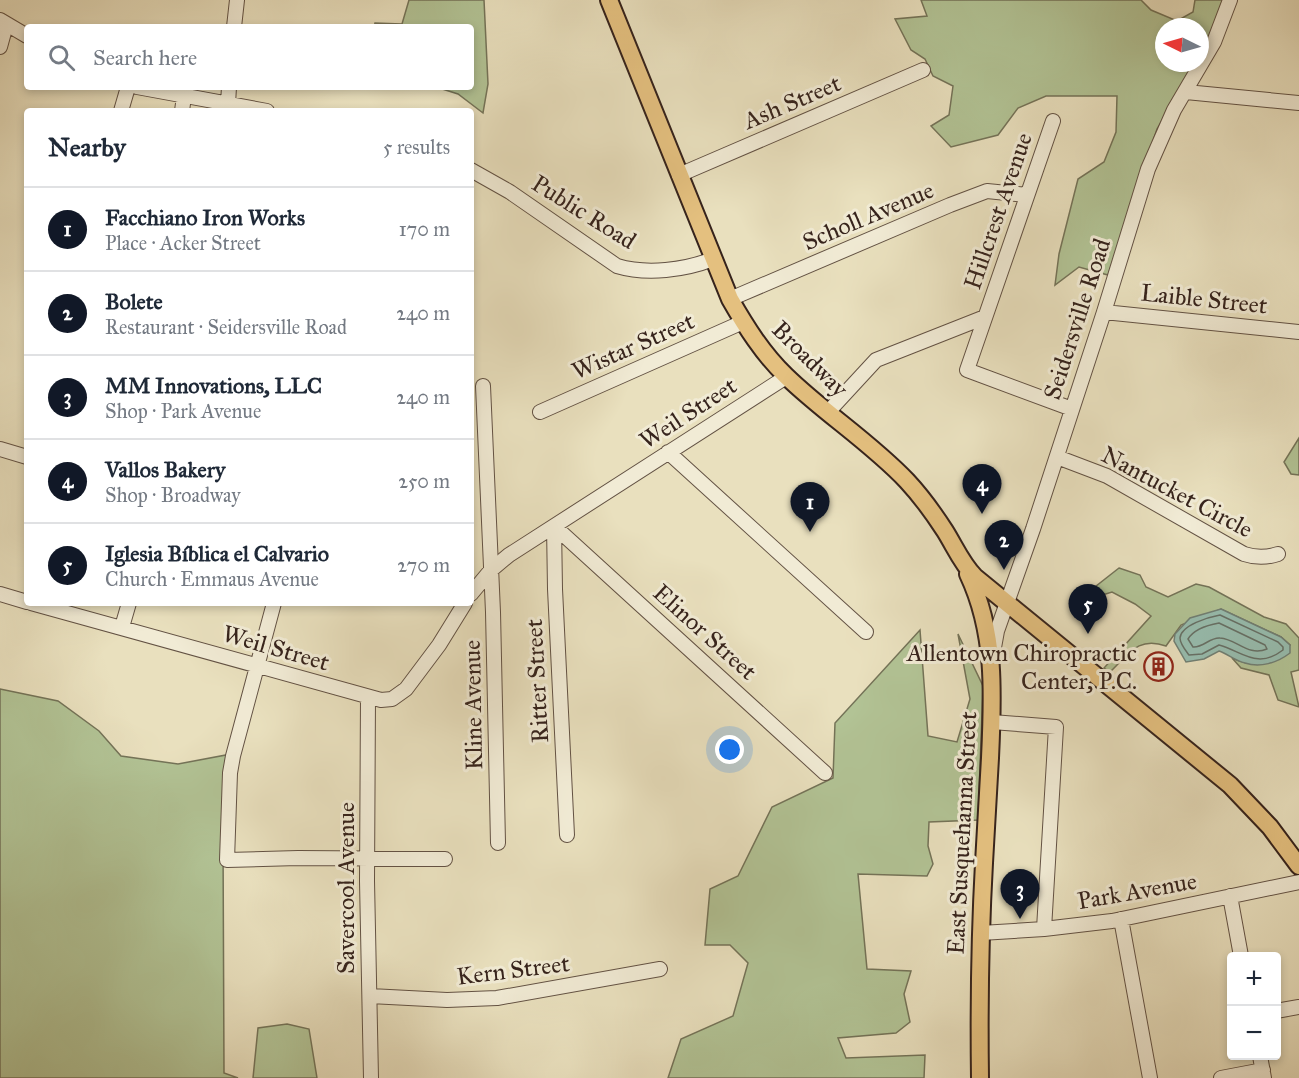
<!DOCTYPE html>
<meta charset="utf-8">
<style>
:root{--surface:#fff;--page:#f6f6f7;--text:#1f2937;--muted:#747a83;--line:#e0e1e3;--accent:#111827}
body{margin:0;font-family:"IM FELL Great Primer",serif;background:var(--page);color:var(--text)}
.controls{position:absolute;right:18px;bottom:18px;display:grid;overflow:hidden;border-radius:6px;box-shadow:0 3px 9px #0003}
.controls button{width:54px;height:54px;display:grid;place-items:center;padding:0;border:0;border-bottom:2px solid var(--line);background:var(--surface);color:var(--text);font:30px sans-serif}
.compass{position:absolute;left:1155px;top:18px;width:54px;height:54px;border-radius:50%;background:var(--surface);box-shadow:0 3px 9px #0003;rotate:275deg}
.you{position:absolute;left:730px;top:750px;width:21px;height:21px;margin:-15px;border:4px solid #fff;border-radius:50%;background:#1a73e8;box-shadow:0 0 0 9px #1a73e833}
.badge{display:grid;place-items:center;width:39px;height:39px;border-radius:50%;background:var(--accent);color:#fff;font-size:20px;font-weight:700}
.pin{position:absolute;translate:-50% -50px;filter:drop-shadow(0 2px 3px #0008)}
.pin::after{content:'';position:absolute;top:32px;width:21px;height:18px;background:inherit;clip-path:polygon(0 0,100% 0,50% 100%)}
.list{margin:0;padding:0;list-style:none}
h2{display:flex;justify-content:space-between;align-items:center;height:78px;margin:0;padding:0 24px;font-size:26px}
h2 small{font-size:20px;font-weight:400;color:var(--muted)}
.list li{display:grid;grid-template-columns:39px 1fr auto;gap:18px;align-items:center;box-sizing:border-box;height:84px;padding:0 24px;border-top:2px solid var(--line)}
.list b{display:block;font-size:22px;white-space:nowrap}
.list p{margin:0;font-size:20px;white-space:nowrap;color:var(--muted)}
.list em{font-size:20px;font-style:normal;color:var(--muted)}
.icon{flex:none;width:33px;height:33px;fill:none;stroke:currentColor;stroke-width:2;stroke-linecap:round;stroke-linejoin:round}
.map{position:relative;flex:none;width:1299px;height:1078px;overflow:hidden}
.search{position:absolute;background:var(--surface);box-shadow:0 3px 9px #0003;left:24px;top:24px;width:450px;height:66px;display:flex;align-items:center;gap:15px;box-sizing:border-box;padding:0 21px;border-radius:6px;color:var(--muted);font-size:22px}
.panel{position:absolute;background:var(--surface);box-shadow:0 3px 9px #0003;left:24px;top:108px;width:450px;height:498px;border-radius:6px}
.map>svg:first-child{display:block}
.green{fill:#b2c395;stroke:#747358;stroke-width:1.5}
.water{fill:#97bdaf;stroke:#707f74;stroke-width:1.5}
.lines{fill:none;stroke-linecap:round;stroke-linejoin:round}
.shore{stroke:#667066;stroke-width:1.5}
.minor-casing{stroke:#635244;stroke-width:16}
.major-casing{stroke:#36231c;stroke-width:20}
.minor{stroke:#f1ebd5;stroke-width:14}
.major{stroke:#e4c07f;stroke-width:16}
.labels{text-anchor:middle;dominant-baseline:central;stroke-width:6;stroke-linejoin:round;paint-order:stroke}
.street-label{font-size:24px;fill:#36231c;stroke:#f1ebd5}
.poi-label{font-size:24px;fill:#36231c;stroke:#f1ebd5;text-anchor:end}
</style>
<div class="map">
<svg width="1299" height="1078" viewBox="0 0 1299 1078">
<rect width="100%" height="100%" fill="#e9e0be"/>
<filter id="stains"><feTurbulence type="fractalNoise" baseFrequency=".00333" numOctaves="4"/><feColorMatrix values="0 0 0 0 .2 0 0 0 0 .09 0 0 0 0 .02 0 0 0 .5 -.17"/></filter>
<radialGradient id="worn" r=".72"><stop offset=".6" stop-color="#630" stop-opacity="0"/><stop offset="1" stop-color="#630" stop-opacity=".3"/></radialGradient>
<path class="green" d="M409 0H484L488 84 483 113 458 94 436 87H471V27H374L375 23 402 24Z
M921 0H1141L1151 10 1177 21 1193 12 1195 0H1223L1211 37 1200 57V27H1164V63H1196L1157 129 1108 275 1079 267 1055 285 1059 254 1078 179 1104 162 1116 132 1117 96H1046L1018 108 998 135 951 147 931 126 949 115 953 86 933 76 925 59 911 50 895 19 927 16Z
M1299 438V475L1291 474 1284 462Z
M1119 568 1140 575 1146 587 1168 597 1196 584 1209 587 1264 617 1286 624 1299 638V670L1291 672 1299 707 1278 700 1269 675 1241 668 1232 658C1262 671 1265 661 1290 645L1281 637 1221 609 1181 625 1166 646C1138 636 1129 654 1110 672L1104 668 1151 616 1135 604 1112 592 1089 599 1086 594Z
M920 630 928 736 957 742 970 699 958 634 983 686 978 820 929 822 928 846 933 864 927 876 858 874 867 969 911 971 904 994 910 1022 896 1033 838 1038 846 1058 925 1055 924 1078H668L681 1039 733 1016 748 963 730 945H705L710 889 738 876 772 807 833 778 835 723Z
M0 689 58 701 99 731 121 756 178 764 226 755 223 836 224 1073 238 1078H0Z
M287 1024 309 1029 317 1078H253L258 1028Z"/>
<path class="water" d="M1221 609 1281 637 1290 645V653C1277 663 1260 668 1245 663 1235 661 1228 654 1219 651L1204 659 1186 662 1174 641 1175 634 1190 618Z"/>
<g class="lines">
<path class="shore" d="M1220 615 1278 642 1283 647V650C1257 670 1242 651 1219 645L1202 654 1189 655C1186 651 1180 644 1180 638 1181 625 1209 617 1220 615Z
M1219 623 1265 645 1267 649C1248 657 1237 639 1220 638 1210 637 1203 648 1193 647L1188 639C1194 629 1208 625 1219 623Z"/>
<defs>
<path id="minor" d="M0 20 27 36
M234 27 237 0
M0 47 6 25
M137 87 267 111
M1186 92 1299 103
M228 104 229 87
M121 111 128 87
M182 111 184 96
M1053 121 967 370 1072 409
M471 170 510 192 617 266C647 275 685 270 713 259
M679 175 923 70
M730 299 950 205 987 191 1027 195
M1104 312 1299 332
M483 386 493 612 498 843
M540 412 743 322
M828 412 876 360 985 317
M0 449 27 457
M668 452 866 632
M1057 457 1107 476 1244 554C1256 558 1266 558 1278 554
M554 526 825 773
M554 526 555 589 567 835
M0 594 27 602
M471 594 491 570 509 555 786 377
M31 603 381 700 392 699 406 689 439 645 465 603
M274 603 233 756 230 773 227 860 298 858 445 859
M122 627 129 603
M993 653 997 631 1033 529 1104 312 1148 169 1174 110 1214 42 1230 0
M368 698 367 881 371 1078
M992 722 1056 727 1044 929
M1230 896 1241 956
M1121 919 1150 1078
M981 933 1044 929 1112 921 1299 882
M370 996 447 1000 497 998 660 969
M1276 1011 1299 1007
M1260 1056 1264 1078
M1221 1078 1263 1070"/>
<path id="major" d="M609 0 730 299C746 327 763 354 786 376 824 413 870 442 907 481 921 496 934 514 945 531 955 547 962 564 975 577L1230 785 1270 827 1299 866
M968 574C996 633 993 695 990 758 988 793 986 828 984 863 980 935 979 1006 980 1078"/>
</defs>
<use href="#minor" class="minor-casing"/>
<use href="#major" class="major-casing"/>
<use href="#minor" class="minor"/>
<use href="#major" class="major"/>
</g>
<defs>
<symbol id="building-ring" viewBox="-11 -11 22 22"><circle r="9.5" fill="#f1ebd5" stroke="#8f2418" stroke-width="1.5"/><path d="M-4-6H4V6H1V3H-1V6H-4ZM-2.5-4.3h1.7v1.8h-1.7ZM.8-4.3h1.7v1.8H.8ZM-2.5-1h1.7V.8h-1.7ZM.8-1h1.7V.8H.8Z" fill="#8f2418"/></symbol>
</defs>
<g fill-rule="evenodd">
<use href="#building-ring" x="1142" y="650" width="33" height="33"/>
</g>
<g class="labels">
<g class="street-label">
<text transform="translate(792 102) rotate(-23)">Ash Street</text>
<text transform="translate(998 211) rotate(-71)">Hillcrest Avenue</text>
<text transform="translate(584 212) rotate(32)">Public Road</text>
<text transform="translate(868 216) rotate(-23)">Scholl Avenue</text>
<text transform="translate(1204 299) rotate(6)">Laible Street</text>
<text transform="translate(1077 319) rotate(-72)">Seidersville Road</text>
<text transform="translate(633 346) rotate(-24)">Wistar Street</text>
<text transform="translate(810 359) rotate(45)">Broadway</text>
<text transform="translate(688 413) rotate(-33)">Weil Street</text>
<text transform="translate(1177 492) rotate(28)">Nantucket Circle</text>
<text transform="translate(705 632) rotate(42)">Elinor Street</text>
<text transform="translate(276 648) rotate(16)">Weil Street</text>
<text transform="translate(537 681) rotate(-93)">Ritter Street</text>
<text transform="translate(473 705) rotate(-91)">Kline Avenue</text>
<text transform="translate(962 833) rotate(-87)">East Susquehanna Street</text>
<text transform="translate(346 888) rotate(-90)">Savercool Avenue</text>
<text transform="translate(1137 891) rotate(-10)">Park Avenue</text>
<text transform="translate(513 970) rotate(-7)">Kern Street</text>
</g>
<g class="poi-label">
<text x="1137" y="653">Allentown Chiropractic<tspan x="1137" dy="28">Center, P.C.</tspan></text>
</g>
</g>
<rect width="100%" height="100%" filter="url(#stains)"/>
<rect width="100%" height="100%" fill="url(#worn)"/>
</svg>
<div class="controls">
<button>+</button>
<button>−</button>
</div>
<svg class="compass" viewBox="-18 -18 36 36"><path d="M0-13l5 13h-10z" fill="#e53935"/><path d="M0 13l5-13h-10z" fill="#747a83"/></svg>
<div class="you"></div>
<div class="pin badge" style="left:810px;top:532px">1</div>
<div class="pin badge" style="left:1004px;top:570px">2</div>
<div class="pin badge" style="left:1020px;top:919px">3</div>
<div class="pin badge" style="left:982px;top:514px">4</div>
<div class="pin badge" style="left:1088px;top:634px">5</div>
<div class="search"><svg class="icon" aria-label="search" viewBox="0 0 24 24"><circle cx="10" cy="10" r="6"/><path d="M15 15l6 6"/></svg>Search here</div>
<section class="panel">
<h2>Nearby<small>5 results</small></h2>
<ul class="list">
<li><span class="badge">1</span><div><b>Facchiano Iron Works</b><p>Place · Acker Street</p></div><em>170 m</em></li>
<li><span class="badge">2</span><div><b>Bolete</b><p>Restaurant · Seidersville Road</p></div><em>240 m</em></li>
<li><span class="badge">3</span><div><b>MM Innovations, LLC</b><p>Shop · Park Avenue</p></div><em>240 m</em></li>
<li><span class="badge">4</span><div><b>Vallos Bakery</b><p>Shop · Broadway</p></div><em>250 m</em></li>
<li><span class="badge">5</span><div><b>Iglesia Bíblica el Calvario</b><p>Church · Emmaus Avenue</p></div><em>270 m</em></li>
</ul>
</section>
</div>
